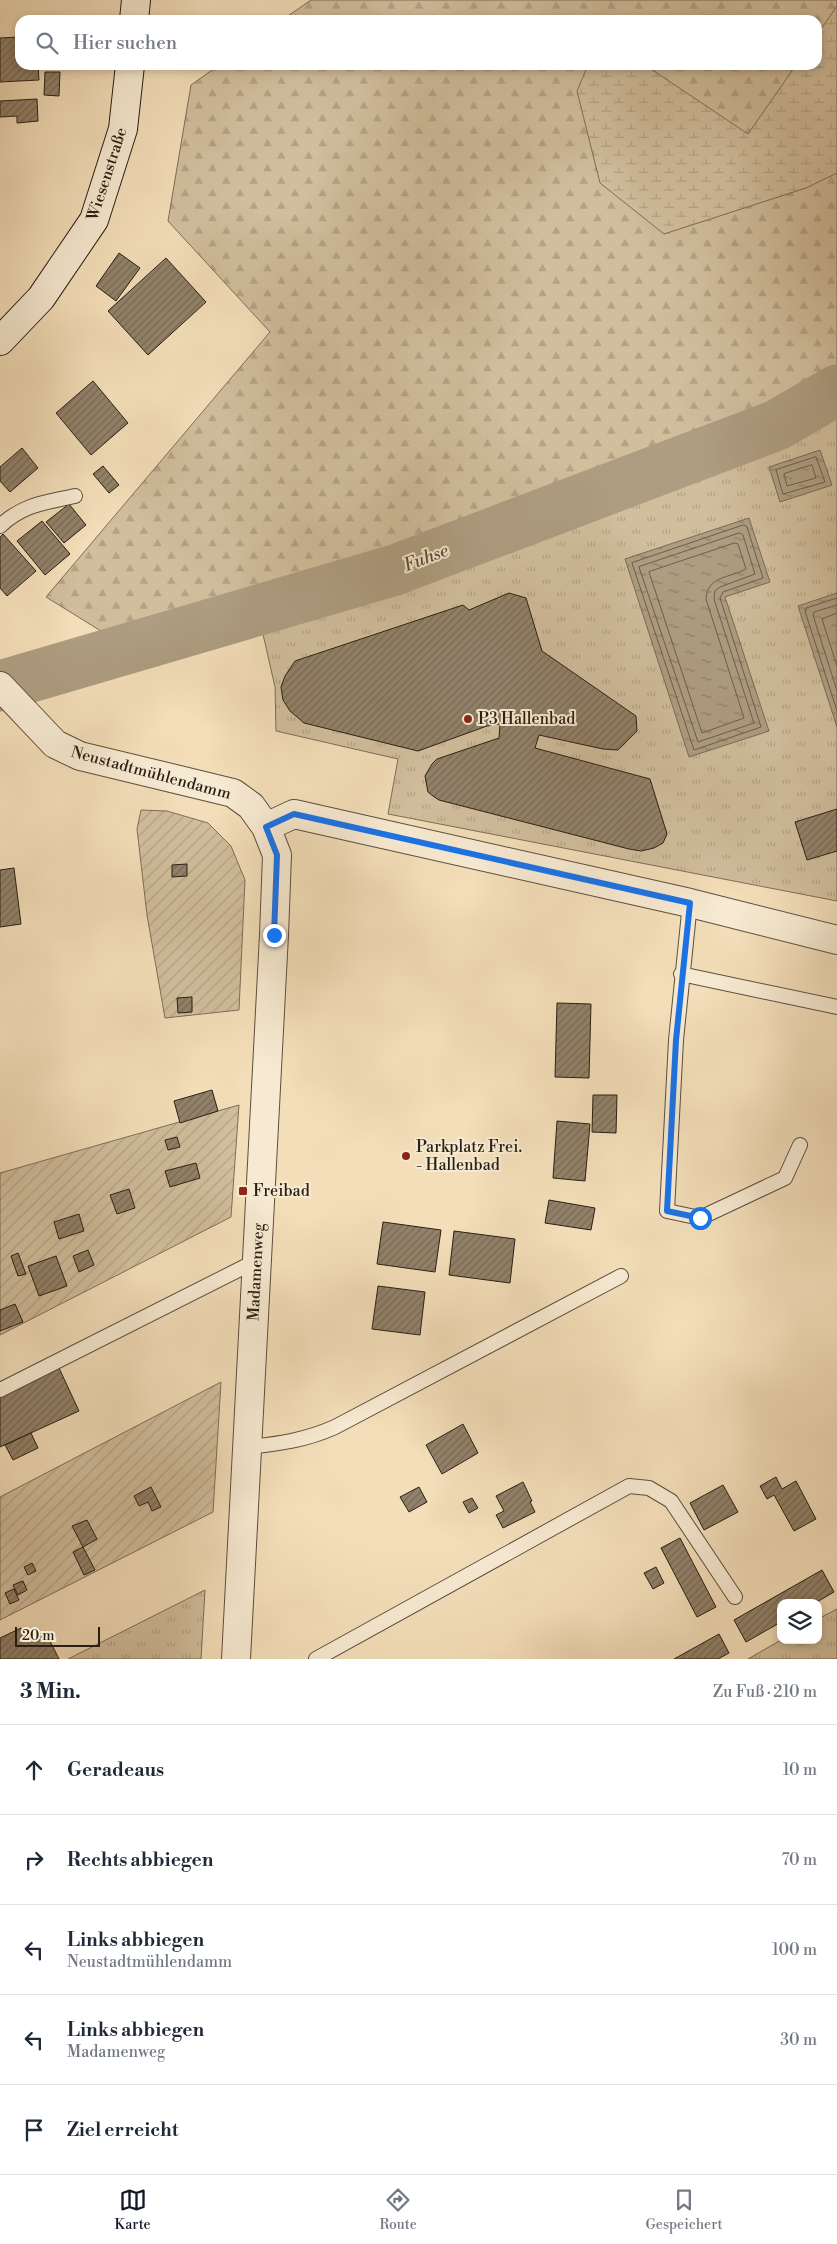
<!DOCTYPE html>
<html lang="de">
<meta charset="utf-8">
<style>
:root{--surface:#fff;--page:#f6f6f7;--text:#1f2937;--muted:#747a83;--line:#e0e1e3;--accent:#111827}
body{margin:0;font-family:"Libre Bodoni",serif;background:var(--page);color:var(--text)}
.controls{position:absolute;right:15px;bottom:15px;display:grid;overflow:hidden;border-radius:10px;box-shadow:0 2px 8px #0003}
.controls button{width:45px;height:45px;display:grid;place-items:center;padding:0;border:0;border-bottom:1px solid var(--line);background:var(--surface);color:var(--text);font:25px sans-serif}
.scale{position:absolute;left:15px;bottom:12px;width:85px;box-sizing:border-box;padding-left:5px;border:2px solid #291f14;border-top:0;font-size:14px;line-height:18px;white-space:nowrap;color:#291f14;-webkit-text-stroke:4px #f7ead2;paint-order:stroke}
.stop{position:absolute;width:15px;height:15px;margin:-11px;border:4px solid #1a73e8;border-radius:50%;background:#fff}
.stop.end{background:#1a73e8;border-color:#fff;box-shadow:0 1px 5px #0008}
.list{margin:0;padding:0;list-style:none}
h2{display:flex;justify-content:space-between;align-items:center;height:65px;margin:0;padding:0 20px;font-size:21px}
h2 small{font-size:16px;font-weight:400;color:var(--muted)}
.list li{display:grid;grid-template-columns:32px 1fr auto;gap:15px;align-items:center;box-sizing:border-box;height:90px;padding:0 20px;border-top:1px solid var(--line)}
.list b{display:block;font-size:19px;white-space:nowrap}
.list p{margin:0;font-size:16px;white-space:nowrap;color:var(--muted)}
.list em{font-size:16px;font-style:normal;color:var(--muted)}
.icon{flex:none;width:28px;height:28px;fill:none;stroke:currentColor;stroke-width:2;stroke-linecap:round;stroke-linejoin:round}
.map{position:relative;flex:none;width:837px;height:1659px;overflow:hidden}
.search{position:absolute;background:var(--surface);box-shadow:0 2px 8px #0003;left:15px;right:15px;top:15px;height:55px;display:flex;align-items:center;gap:12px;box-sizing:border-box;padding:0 18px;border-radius:15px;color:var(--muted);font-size:19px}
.sheet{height:515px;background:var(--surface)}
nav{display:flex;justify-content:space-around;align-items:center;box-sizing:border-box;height:70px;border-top:1px solid var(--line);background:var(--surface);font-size:14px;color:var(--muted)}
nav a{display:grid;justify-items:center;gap:2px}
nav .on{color:var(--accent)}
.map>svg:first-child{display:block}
.grass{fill:url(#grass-tufts);stroke:#7d6e58}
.forest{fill:url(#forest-firs);stroke:#7d6e58}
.wetland{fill:url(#wetland-marsh);stroke:#7d6e58}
.garden{fill:url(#garden-furrows);stroke:#7d6e58}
.water{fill:url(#water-ripples);stroke:#796b55}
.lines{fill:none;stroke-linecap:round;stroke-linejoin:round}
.shore{stroke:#6c5e4a;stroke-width:1}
.river{stroke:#ae9d81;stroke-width:51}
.building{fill:url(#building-hatch);stroke:#291f14}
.lane-casing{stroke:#5c4f3d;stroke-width:16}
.street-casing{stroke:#5c4f3d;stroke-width:30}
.secondary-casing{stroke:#291f14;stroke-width:30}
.lane{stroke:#f7ead2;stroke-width:14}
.street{stroke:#f7ead2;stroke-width:28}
.secondary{stroke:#f7ead2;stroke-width:28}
.route{stroke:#1a73e8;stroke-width:6}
.poi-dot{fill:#8f2418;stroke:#f7ead2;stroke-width:2}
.labels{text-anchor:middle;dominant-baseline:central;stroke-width:4;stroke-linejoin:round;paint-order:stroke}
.street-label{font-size:16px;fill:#291f14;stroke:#f7ead2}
.poi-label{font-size:16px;fill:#291f14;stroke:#f7ead2;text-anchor:start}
.water-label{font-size:18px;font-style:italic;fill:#584b3a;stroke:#f7ead2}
</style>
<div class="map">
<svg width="837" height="1659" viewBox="0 0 837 1659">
<defs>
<pattern id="grass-tufts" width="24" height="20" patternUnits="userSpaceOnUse" patternTransform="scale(1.25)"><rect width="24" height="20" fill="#d1be9d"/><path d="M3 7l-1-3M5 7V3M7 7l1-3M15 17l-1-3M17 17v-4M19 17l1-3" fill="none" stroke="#b3a386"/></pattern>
<pattern id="forest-firs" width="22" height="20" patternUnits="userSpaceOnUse" patternTransform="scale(1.25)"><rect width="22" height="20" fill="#d1be9d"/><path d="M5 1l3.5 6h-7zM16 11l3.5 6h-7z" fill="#b3a386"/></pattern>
<pattern id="wetland-marsh" width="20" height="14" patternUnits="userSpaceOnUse" patternTransform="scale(1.25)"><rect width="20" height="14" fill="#d1be9d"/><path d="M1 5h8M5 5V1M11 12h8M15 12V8" fill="none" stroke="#b3a386"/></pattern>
<pattern id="garden-furrows" width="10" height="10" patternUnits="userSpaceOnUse" patternTransform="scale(1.25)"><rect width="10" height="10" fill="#d1be9d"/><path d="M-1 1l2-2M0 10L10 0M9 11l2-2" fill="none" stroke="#b3a386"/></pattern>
<pattern id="water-ripples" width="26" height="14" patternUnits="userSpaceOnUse" patternTransform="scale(1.25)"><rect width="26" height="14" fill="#ae9d81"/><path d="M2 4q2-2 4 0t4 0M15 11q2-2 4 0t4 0" fill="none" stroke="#8e7f68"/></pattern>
<pattern id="building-hatch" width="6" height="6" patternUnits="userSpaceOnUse" patternTransform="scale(1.25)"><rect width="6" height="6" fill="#92826a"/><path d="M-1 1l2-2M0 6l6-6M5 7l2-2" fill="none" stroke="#776a56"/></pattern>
</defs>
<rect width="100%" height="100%" fill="#f3deb9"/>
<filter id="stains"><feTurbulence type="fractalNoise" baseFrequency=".004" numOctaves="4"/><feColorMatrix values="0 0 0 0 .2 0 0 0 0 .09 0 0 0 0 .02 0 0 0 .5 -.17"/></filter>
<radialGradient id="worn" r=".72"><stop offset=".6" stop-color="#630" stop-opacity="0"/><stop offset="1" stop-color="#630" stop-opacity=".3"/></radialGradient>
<path class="grass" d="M837 417V901L388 814 398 759 276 731 275 687 260 621 794 442Z
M205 1590 201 1659H68Z
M837 1609V1659H748L781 1640H818V1619Z"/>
<path class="forest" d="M311 0H837V417L794 442 403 575 143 657 46 597 270 332 168 221 191 85 219 65H817V20H282Z"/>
<path class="wetland" d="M837 6V173L806 188 664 234 600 183 577 91 588 65H645L748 134 796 65H817V35Z"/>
<path class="garden" d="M141 810 167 811 208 823 231 846 245 880 239 1010 165 1018 147 915 137 829Z
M239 1105 231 1217 0 1335V1173Z
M221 1382 213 1512 0 1620V1497Z"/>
<path class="water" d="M820 450 832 485 780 502 769 467Z
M749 518 770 582 725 597 769 731 689 757 625 559Z
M837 593V727L798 606Z"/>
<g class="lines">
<path class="shore" d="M816 457 825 482 783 494 776 470Z
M812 465 816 478 787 486 784 474Z
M744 525 747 527 763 578 723 592 720 598 761 727 694 750 632 563Z
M740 533 743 535 755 574 720 587 715 591 714 599 754 723 698 742 639 567Z
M735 543 738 544 746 569C730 578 707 576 706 599L744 718 702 733 649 572Z
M837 598 806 608 805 611 837 711
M837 605 814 612 813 615 837 691
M837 613 822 619 837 666"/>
<path class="river" d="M0 686 395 570 777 425 837 390"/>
</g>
<path class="building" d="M20 37V65H38L39 80 0 82V38Z
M45 72H60L59 96 44 95Z
M37 99 38 121 17 123V116L0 117V101Z
M119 253 140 268 116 301 96 286Z
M166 258 206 302 148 355 108 311Z
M93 381 128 423 91 455 56 413Z
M22 448 38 468 10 492 0 481V467Z
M103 466 119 485 109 493 93 474Z
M69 504 86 525 64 543 46 522Z
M42 521 70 554 45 575 17 541Z
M3 534 36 571 7 596 0 588V537Z
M509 593 526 598 542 651 636 716 637 731 618 750 603 749 539 735 535 748 650 779 667 834 663 843 654 848 641 851 629 849 439 800 433 796 428 792 425 776 432 764 437 759 499 738 500 724 487 726 418 751 304 723 290 711 283 700 281 687 285 676 295 661 463 605 469 610Z
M837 809V851L807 860 795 822Z
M187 864V876L172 877V865Z
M14 868 21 924 0 927V870Z
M192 997V1012L178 1013 177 998Z
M557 1003 591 1004 589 1078 555 1077Z
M212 1090 218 1111 180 1123 174 1101Z
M593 1095H617L616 1133 592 1132Z
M557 1121 590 1124 585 1181 553 1178Z
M177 1137 180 1147 168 1150 165 1140Z
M196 1163 200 1178 170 1187 165 1171Z
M129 1189 135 1208 117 1214 110 1195Z
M549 1200 595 1208 591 1230 545 1223Z
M79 1214 84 1231 59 1239 54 1222Z
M383 1222 441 1230 435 1272 377 1264Z
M454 1231 515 1239 510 1283 449 1275Z
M88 1250 94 1265 79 1272 73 1256Z
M18 1253 26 1274 18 1276 11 1256Z
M56 1256 67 1286 39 1296 28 1266Z
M378 1286 425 1292 420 1335 372 1329Z
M15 1304 23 1322 0 1331V1310Z
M59 1368 79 1411 0 1447V1396Z
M463 1424 478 1453 442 1474 426 1445Z
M31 1433 38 1448 13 1460 5 1445Z
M776 1477 782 1489 796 1481 816 1519 794 1531 774 1495 767 1499 760 1486Z
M523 1482 532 1501 530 1502 535 1512 503 1528 496 1515 504 1511 496 1496Z
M723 1485 738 1512 704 1530 690 1503Z
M151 1487 161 1507 152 1511 148 1502 139 1506 134 1496Z
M419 1487 427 1502 409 1512 400 1497Z
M472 1498 478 1508 469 1513 463 1502Z
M87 1520 97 1539 83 1547 72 1526Z
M680 1538 716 1607 697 1617 661 1548Z
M83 1547 95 1570 84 1575 73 1552Z
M32 1563 36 1571 28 1575 24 1567Z
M656 1567 664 1583 653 1589 644 1573Z
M822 1570 834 1592 815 1603H781V1622L746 1642 734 1620Z
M23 1581 27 1590 18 1595 13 1585Z
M14 1589 19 1600 10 1604 5 1593Z
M21 1628 27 1640 45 1631 59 1659H0V1638Z
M719 1634 729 1653 718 1659H674Z"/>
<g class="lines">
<defs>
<path id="lane" d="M0 526C24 504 44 503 75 496
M690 903 676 1040 667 1211 700 1218 785 1178 800 1145
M681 974 837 1007
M0 1390 256 1261
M247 1447C279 1444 306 1440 335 1427L621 1276
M316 1659 629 1486 649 1488 671 1501 735 1597"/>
<path id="street" d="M0 686 55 744 80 756 233 793 251 806 266 827 277 855 274 935 236 1659
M266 827 294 814 690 903 837 940"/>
<path id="secondary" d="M134 20 136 0
M0 341 41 298 94 220 123 129 130 65"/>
</defs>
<use href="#lane" class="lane-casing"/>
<use href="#street" class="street-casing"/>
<use href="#secondary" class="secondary-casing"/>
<use href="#lane" class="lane"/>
<use href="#street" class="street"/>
<use href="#secondary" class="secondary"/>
</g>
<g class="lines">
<path class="route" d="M274 935 277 855 266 827 294 814 690 903 676 1040 667 1211 700 1218"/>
</g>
<g class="poi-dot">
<circle cx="468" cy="719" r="5"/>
<circle cx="406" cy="1156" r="5"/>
<rect x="238" y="1186" width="10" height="10" rx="2.5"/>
</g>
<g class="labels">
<g class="street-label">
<text transform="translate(107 174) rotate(-72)">Wiesenstraße</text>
<text transform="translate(151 773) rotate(15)">Neustadtmühlendamm</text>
<text transform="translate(256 1272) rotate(-87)">Madamenweg</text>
</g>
<g class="poi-label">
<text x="478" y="719">P3 Hallenbad</text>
<text x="416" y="1147">Parkplatz Frei.<tspan x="416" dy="18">- Hallenbad</tspan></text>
<text x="253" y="1191">Freibad</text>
</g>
<g class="water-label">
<text transform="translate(426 558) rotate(-21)">Fuhse</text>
</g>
</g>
<rect width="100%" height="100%" filter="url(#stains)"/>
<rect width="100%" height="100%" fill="url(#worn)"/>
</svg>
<div class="controls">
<button><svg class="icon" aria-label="layers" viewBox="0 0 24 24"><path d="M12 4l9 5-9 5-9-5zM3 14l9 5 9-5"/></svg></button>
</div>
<div class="scale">20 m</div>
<div class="stop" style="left:700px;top:1218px"></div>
<div class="stop end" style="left:274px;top:935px"></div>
<div class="search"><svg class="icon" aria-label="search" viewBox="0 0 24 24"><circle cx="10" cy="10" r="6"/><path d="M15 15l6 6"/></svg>Hier suchen</div>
</div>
<section class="sheet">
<h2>3 Min.<small>Zu Fuß · 210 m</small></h2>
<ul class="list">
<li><svg class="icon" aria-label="ahead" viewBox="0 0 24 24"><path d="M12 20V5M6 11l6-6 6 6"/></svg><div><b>Geradeaus</b></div><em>10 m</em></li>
<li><svg class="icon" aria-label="right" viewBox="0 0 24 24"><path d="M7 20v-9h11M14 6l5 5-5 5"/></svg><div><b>Rechts abbiegen</b></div><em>70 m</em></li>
<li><svg class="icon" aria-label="left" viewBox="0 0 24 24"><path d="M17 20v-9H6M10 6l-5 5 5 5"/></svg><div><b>Links abbiegen</b><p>Neustadtmühlendamm</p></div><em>100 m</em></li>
<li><svg class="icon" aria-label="left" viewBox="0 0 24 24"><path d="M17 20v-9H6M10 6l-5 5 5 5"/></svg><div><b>Links abbiegen</b><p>Madamenweg</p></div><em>30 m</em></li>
<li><svg class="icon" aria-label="arrive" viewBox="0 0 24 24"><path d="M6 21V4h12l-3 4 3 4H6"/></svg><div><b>Ziel erreicht</b></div></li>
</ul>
</section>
<nav>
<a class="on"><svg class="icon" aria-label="map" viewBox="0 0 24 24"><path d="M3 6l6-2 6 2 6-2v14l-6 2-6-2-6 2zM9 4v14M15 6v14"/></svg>Karte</a>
<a><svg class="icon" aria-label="directions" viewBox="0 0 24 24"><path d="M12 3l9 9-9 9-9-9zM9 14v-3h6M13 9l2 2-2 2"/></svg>Route</a>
<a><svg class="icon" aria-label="saved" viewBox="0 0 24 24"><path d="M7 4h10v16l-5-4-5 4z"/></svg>Gespeichert</a>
</nav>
